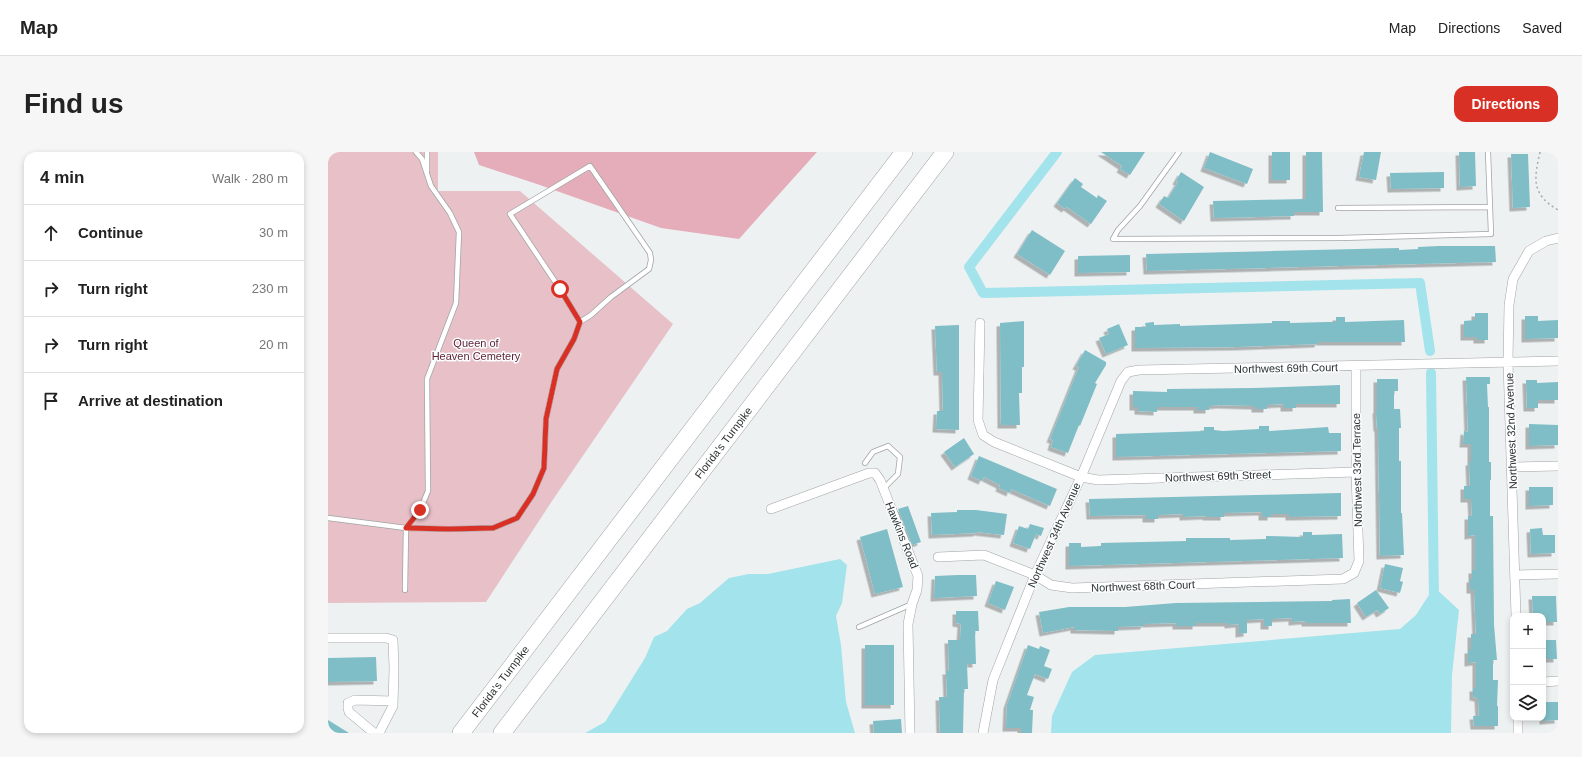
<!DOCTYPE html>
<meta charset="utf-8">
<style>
:root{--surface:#fff;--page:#f6f6f6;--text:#222;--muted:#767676;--line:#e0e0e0;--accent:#d93025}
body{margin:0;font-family:Arial,sans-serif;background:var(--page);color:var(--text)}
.controls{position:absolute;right:12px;bottom:12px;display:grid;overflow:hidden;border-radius:8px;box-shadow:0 2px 6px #0003}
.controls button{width:36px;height:36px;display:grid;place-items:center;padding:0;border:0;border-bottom:1px solid var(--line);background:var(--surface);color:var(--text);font:20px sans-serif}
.stop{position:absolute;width:12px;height:12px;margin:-9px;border:3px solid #d93025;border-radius:50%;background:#fff}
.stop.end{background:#d93025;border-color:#fff;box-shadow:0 1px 4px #0008}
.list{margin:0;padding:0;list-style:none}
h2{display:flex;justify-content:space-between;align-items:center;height:52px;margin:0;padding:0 16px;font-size:17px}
h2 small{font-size:13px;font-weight:400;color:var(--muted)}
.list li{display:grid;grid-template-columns:26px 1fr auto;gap:12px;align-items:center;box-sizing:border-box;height:56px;padding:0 16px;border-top:1px solid var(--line)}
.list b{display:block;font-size:15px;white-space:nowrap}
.list em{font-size:13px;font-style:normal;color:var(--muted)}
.icon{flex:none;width:22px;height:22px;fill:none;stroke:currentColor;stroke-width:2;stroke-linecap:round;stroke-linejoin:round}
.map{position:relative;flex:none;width:1230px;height:581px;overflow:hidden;border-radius:12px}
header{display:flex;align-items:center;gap:24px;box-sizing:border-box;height:56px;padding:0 20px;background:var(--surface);border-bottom:1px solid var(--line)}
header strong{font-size:19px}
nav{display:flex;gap:22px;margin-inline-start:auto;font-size:14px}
.intro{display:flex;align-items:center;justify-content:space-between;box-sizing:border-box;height:96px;padding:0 24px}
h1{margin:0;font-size:28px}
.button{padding:10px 18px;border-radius:12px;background:var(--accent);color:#fff;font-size:14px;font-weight:700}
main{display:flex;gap:24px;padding:0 24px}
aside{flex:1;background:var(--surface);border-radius:12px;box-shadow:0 2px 6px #0003}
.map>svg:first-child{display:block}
.green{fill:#e7c0c8}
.forest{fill:#e4adb9}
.water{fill:#a3e3eb}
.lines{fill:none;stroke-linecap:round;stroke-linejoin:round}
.canal{stroke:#a3e3eb;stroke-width:10}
.building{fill:#7fbec6;filter:url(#shadow)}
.lane-casing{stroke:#a0a4a4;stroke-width:6}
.street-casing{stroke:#a0a4a4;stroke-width:10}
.highway-casing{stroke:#a0a4a4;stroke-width:18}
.path{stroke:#a7aaaa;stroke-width:1.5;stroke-dasharray:2 3;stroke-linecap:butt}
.lane{stroke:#fff;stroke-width:4.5}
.street{stroke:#fff;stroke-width:9}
.highway{stroke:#fff;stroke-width:17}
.route{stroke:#d93025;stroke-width:5}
.labels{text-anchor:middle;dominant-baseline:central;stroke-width:3;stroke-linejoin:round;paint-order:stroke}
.park-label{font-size:11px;fill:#601f33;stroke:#fafeff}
.street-label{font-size:11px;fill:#303232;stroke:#fafeff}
</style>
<header>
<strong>Map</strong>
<nav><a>Map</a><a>Directions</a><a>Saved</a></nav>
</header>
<div class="intro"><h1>Find us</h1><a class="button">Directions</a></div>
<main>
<aside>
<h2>4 min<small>Walk · 280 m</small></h2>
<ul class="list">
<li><svg class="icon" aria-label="ahead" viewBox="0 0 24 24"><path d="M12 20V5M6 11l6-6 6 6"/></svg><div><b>Continue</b></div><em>30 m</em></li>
<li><svg class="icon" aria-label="right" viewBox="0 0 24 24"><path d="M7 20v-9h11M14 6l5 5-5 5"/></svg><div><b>Turn right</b></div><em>230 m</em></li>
<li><svg class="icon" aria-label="right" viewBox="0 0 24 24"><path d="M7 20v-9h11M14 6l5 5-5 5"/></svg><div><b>Turn right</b></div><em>20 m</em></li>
<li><svg class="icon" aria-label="arrive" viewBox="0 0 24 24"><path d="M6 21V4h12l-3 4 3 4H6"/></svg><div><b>Arrive at destination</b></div></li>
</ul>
</aside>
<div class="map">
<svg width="1230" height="581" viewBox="0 0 1230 581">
<defs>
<filter id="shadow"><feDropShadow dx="-3.5" dy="3.5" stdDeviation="0" flood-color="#0004"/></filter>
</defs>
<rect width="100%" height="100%" fill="#edf1f2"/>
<path class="green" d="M0 0H110V39H192L345 172 224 349 158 450 0 451Z"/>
<path class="forest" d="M146 0H489L411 87 333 76 209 32 151 13Z"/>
<path class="water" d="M512 407 519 413 514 451 508 464 513 493 518 550 527 581H257L277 570 317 506 326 485 339 479 359 457 372 451 401 426 421 422H440Z
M1106 435 1131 458 1124 523 1123 581H723L724 564 744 520 767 503 1072 477 1088 463Z"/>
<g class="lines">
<path class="canal" d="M729 0 641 115 655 141 1092 131 1102 199
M1103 221 1106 449"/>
</g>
<path class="building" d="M773 0H817L802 23 792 17 794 14Z
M882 0 925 17 919 32 876 16Z
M944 0H962V28H944Z
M978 0H994L995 60H966V64L886 66 885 49 978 47Z
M1036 0H1053L1048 28 1031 25Z
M1131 0H1147L1148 34 1132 35Z
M1183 2H1200L1202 55 1185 56Z
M853 20 876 35 856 69 831 52 836 44 840 46 850 30 848 29Z
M1116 20V36L1063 37 1062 21Z
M747 26 755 32 753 35 769 46 770 43 779 49 763 72 739 55 737 57 729 51Z
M704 78 737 99 722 123 689 102Z
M1110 94H1167L1168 110 819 119 818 102 1071 96V98L1090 97V95Z
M802 103V120L750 121V104Z
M1147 161H1160V188H1149V185H1136V169L1147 168Z
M1197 164H1210V169L1230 168V186L1197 187Z
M1008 165H1017V170L1076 168 1077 190H990V192L908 195 807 196V175H818L817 171 826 170V173L852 172V174L944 171V169H962V171L999 170H1008Z
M696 169V215H694V241H691L692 273H673L672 171Z
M791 172 800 193 778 202 771 186 781 182 779 177Z
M631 173V278L608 277 609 259H615L614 220H609L607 174Z
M757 198 778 210V213L767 231 769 232 752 274 751 273 740 301 723 295 725 288 722 287 751 215 748 214Z
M1138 225H1162V232H1159L1160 255H1161V310H1163V328H1162V364H1165L1166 473 1169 508H1165V528H1170L1169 554H1170V574H1146L1145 564H1151L1150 546 1145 545V536H1148V510L1140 511V498H1143V482H1148L1146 438H1142V427H1144V418H1147V383L1140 384V364H1144L1143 347H1136V334H1142L1141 310H1143V292H1135L1136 279 1140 280Z
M1049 227H1070V239H1066V257H1072L1073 276H1071V309H1073V361H1074L1076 403 1052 404 1050 276H1049L1048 258H1049Z
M1198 228H1209V231L1230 230V248H1210V256H1199Z
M1012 233V252H968V256H956V252L939 253V257H927V254L893 253 881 254V258H869V255H829V260L810 259V255H805V239L839 240V237L926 236Z
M1201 272 1230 273V293L1201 294Z
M931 274H941V279L1000 275 1001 281H1013V299L788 305V282L876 279V275H886V278L895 279 931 277Z
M636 286 646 302 627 315 616 300Z
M651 304 729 337 722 354 683 337 682 341 671 336 672 333 656 325 654 329 643 324Z
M1201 335H1225V353L1201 354Z
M1013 341V364L961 365V362H943V365H934V360L896 361V365H878V364L855 365V362L830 363V367H818V363L762 364 761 347Z
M580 354 593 390 584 393 570 357Z
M629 358H648L679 362 676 383 649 380V381L604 383 603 361 629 360Z
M702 372 716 376 713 384 708 382 702 397 685 391 691 374 700 377Z
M1214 376 1215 383H1227V401L1203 402 1202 377Z
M559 377 575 435 547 442 532 385Z
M975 380H984V383L1014 382 1015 406 741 414V391H753V395L773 394V391L858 389V386H902V388L938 387V384L975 385Z
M1057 412 1075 416 1072 429 1075 430 1072 441 1052 436Z
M630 423H648L649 444 606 446 607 424Z
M668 429 686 435 677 458 660 451Z
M1048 438 1061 456 1052 462 1049 458 1038 465 1029 451Z
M1204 444H1228L1229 470H1216V463H1205Z
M1022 447 1023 471H977V469L964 470V466L944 467V474H936V467L919 468V481L911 482V472L900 473V471H868V474H848V471L816 472V474L790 475V479L746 478V475L715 481 711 460 741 455H797L848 451 1004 449V448Z
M628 459H650L651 479H647L648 512H639L640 537H636L635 581H612L611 545H619L618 519H621L620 488H632L633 472 628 471Z
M1215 488H1228L1229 507H1215Z
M537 493H566V553H537Z
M700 493 711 497 712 494 722 498 716 514 724 517 720 527 707 522 699 543 706 545 702 558H705L704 581H693V576H678L679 553Z
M48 505 49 529 0 530V506Z
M1215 550H1230V568L1215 569Z
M573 567 574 581H546L545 569Z
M0 568 21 581H0Z"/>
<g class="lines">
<defs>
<path id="lane" d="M851 0 812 54 790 78 785 87 1011 86 1163 82 1160 0
M99 19V0
M1010 56 1162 55
M537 311 545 300 560 294 572 305 570 322 555 337
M0 366 78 376 121 377 165 376 189 366 205 342 216 316 218 267 229 217 246 187 252 170 263 163 283 145 321 117 323 108 322 101 262 14 182 62 232 137 252 170
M77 438 78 376 92 358 100 339 99 227 128 151 131 80 122 61 103 34 94 7 88 0
M531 475 584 452"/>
<path id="street" d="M652 171 650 268 655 283 666 290 753 325 770 328 1028 320
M1185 315 1230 314
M443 357 541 321H547L552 328 590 424 589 438 584 452 580 472 582 581
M610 405 656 403 707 423 723 433 744 436 1015 427 1026 421 1031 409 1028 320V215
M1187 423 1230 422
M1188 464 1180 210 1181 153 1185 127 1201 99 1218 89 1230 86
M0 486H58L65 488 66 516 65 554 51 581
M1215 530 1230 529
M1190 566V581
M46 581 21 560 20 556V551L27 548 65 549
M655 581 665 528 707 423 753 325 793 229 800 220 811 218 1230 209"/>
<g id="highway">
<path id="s1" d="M133 581 576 0"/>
<path id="s2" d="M174 581 617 0"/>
</g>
</defs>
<use href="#lane" class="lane-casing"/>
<use href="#street" class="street-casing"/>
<use href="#highway" class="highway-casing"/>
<path class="path" d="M1212 0C1206 27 1203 42 1230 58"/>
<use href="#lane" class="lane"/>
<use href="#street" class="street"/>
<use href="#highway" class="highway"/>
</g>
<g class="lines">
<path class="route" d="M92 358 78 376 121 377 165 376 189 366 205 342 216 316 218 267 229 217 246 187 252 170 232 137"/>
</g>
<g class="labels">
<g class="park-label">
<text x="148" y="191">Queen of<tspan x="148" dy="13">Heaven Cemetery</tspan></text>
</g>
<g class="street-label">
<text transform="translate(958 216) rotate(-1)">Northwest 69th Court</text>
<text transform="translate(1183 279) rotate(-92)">Northwest 32nd Avenue</text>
<text stroke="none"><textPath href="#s2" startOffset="365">Florida's Turnpike</textPath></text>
<text transform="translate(1029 318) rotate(-91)">Northwest 33rd Terrace</text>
<text transform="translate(890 324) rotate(-2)">Northwest 69th Street</text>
<text transform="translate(574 383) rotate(68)">Hawkins Road</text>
<text transform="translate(726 383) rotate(-66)">Northwest 34th Avenue</text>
<text transform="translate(815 434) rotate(-2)">Northwest 68th Court</text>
<text stroke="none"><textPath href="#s1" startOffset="65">Florida's Turnpike</textPath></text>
</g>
</g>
</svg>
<div class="controls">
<button>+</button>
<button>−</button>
<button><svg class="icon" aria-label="layers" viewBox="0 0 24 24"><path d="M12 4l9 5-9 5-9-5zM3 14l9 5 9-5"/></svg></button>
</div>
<div class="stop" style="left:232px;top:137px"></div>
<div class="stop end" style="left:92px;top:358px"></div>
</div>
</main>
